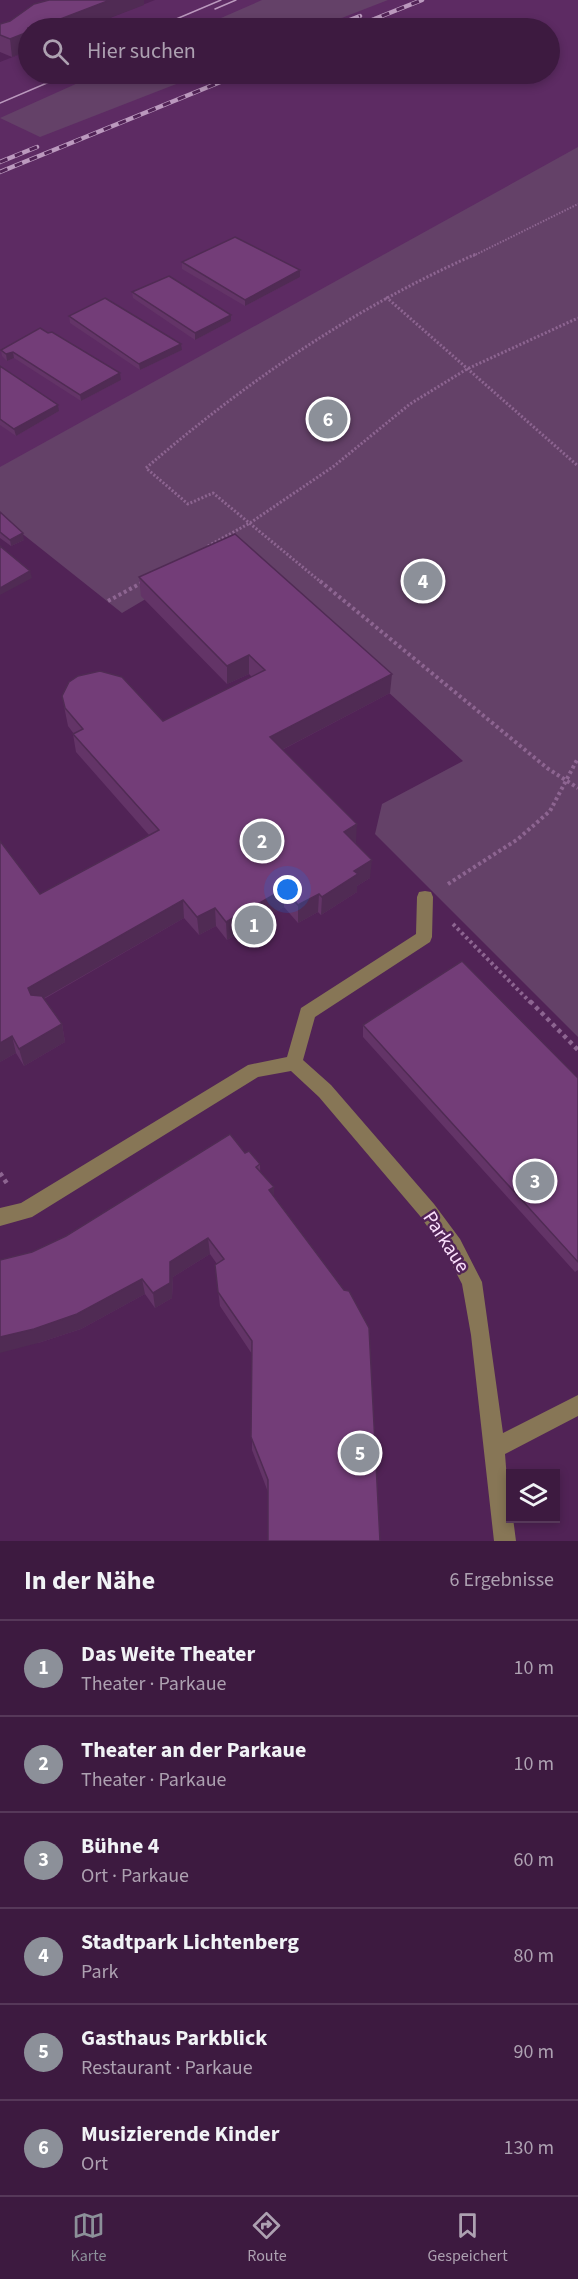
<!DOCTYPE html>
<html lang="de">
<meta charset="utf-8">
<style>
:root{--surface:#3d1a40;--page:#48274b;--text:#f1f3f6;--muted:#ada1b1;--line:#563859;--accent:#8c9099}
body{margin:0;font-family:"Source Sans 3",sans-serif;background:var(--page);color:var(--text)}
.controls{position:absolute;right:18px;bottom:18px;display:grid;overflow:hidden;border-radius:0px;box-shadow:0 3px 9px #0003}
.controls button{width:54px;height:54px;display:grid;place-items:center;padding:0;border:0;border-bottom:2px solid var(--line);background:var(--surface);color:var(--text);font:30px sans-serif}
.you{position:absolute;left:288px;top:890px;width:21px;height:21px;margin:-15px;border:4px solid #fff;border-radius:50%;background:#1a73e8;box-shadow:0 0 0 9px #1a73e833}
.badge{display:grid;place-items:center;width:39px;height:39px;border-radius:50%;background:var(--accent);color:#fff;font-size:20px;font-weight:700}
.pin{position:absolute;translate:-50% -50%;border:3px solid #fff;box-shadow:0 2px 6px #0006}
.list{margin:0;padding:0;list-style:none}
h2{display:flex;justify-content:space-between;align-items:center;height:78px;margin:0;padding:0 24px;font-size:26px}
h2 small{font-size:20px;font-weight:400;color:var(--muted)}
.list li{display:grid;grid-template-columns:39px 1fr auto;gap:18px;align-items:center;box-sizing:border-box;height:96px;padding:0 24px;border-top:2px solid var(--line)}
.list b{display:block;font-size:22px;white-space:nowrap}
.list p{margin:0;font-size:20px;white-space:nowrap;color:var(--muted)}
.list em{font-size:20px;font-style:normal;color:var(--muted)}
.icon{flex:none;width:33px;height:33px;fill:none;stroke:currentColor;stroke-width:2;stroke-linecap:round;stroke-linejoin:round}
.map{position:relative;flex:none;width:578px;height:1541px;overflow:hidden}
.search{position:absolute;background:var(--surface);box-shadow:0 3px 9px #0003;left:18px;right:18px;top:18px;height:66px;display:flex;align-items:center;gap:15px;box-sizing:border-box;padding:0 21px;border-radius:33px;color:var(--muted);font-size:22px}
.sheet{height:654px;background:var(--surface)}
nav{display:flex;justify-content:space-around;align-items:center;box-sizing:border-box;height:84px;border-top:2px solid var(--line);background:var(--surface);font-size:16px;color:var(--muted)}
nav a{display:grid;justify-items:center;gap:3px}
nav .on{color:var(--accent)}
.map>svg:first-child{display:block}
.built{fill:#5d2b63}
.green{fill:#644168}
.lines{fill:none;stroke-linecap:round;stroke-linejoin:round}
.path-far3{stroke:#8d6591;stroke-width:2;stroke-dasharray:1.5 1.5;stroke-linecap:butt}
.path-far2{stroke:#8d6591;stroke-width:3;stroke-dasharray:2 2;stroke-linecap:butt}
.path-far1{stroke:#8d6591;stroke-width:4;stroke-dasharray:3 3;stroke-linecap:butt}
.path{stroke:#8d6591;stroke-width:4.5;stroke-dasharray:4 4;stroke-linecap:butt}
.minor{fill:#877656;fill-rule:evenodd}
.tram{stroke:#bb99be;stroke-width:1.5}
.rail-casing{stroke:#bb99be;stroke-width:4.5}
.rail{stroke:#512356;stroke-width:3;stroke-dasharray:8;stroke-linecap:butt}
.wall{fill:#633467}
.shaded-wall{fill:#502b54}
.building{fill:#733d78;stroke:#502b54;stroke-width:1.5}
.labels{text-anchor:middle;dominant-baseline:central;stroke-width:5;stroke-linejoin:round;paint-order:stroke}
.near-street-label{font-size:20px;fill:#fbdffd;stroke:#512356}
</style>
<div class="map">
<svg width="578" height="1541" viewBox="0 0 578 1541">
<rect width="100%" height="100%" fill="#512356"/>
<path class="built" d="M155 0H578V163L0 486V62L28 51V74H550V28H84Z"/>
<path class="green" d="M262 0H388L316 28H198Z
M98 74H202L40 137 0 118Z
M578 147V1037L375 834 382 804 463 761 232 548 122 613 0 516V467Z"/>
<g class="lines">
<path class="path-far3" d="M473 256 578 204"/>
<path class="path-far2" d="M386 297 578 466
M208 546 250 523 334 466 410 404 467 369 578 318
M322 583 213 493 188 504 146 468C247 381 354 308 476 254"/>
<path class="path-far1" d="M320 581 547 768 578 788
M108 601 143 582
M448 884 518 839 550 811 578 758
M453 924 531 1003"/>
<path class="path" d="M530 1001 578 1050
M0 1173 8 1185"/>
<path class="minor" d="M425 891 431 892 433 897 432 937 430 942 315 1017 303 1060 331 1085 434 1204 460 1239 482 1282 503 1433 578 1395V1416L505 1454 510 1518H513L516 1541H494L471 1335 462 1284 446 1253 420 1216 319 1097 291 1071 258 1077 32 1217 0 1226V1208L21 1203 248 1065 287 1057 301 1008 416 934 417 897 419 892Z"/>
<path class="tram" d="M215 9 236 0
M155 28 221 0
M0 103 68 74"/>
<defs>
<path id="rail" d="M329 28 360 16
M352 28 422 0
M0 162 37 147
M0 172 240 74"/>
</defs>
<use href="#rail" class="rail-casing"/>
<use href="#rail" class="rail"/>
</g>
<path class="wall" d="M144 5 28 28V51L12 57 0 52V24Z
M182 262 300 270V277L245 306 182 269Z
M132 292 231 321 195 340 133 298Z
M69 316 182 350 140 370 70 323Z
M40 328 121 380 81 401 14 358 7 361 2 356 1 350Z
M0 366 59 411 16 436 0 425Z
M0 512 24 540 11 546 0 538Z
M139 577 390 693 282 750 356 842 355 843 370 878 357 886V892L321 915 318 912 298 923 284 907 227 940 216 926 199 935 184 918 44 999 62 1024 65 1042 24 1066 16 1053 0 1062 40 894 149 835 76 752 73 734H74L68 726 62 696 163 721 252 677 249 674 227 684 141 596Z
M363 1025 578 1078V1270L575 1272 363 1037Z
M245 1153 260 1164 268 1492 252 1450V1354L220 1306 215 1265 217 1264 210 1254 173 1277 172 1298 155 1308 145 1294 81 1329 38 1343 32 1252Z"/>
<path class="shaded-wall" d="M110 0H144V5L84 28H37Z
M28 32V51L12 57 10 39Z
M300 270V277L245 306V300Z
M231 315V321L195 340V333Z
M181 344 182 350 140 370 139 364Z
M13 352 14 358 7 361 6 354Z
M120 373 121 380 81 401 80 395Z
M58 405 59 411 16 436 14 429Z
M23 533 24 540 11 546 10 540Z
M30 571 32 578 0 595V588Z
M249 655V674L227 684V666Z
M392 674 390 693 270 756V737Z
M357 824 356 842 343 850 344 832Z
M372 860 370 878 357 886V892L321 915 322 897 354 871Z
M284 889V907L227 940 226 922Z
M319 894 318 912 298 923V905Z
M183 900 184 918 32 1005 28 988Z
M215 908 216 926 199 935 197 917Z
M62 1024 65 1042 24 1066 19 1049Z
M12 1036 16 1053 0 1062V1043Z
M274 1187V1203L269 1190Z
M208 1238 210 1254 173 1277 172 1298 155 1308 153 1293 170 1262Z
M142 1279 145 1294 81 1329 38 1343 0 1353V1337Z"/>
<path class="building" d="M49 0H110L37 28H28V32L10 39 0 35V24L10 21 34 4Z
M235 237 300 270 245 300 182 262Z
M169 276 231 315 195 333 132 292Z
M105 298 181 344 139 364 69 316Z
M40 328 48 333 52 332 120 373 80 395 13 352 6 354 1 350Z
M0 366 58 405 14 429 0 419Z
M0 512 23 533 10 540 0 532Z
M235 534 392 674 270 737 357 824 344 832 372 860 354 871 358 874 322 897 319 894 298 905 284 889 226 922 215 908 197 917 183 900 28 988 31 995 42 996 62 1024 19 1049 12 1036 0 1043V841L40 894 159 830 73 734 83 729 65 708 62 696 69 682 78 676 100 671 122 677 163 721 265 670 249 655 227 666 139 577Z
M0 546 30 571 0 588Z
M462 961 578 1078V1262L363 1025Z
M230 1134 245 1153 249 1151 260 1164 256 1167 274 1187 269 1190 344 1290 349 1291 369 1328 380 1541H268V1480L251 1437 252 1341 218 1292 215 1265 224 1259 208 1238 170 1262V1283L153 1293 142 1279 77 1314 34 1329 0 1337V1260L32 1252 66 1236Z"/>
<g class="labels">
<g class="near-street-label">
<text transform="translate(446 1242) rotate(57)">Parkaue</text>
</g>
</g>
</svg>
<div class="controls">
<button><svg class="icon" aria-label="layers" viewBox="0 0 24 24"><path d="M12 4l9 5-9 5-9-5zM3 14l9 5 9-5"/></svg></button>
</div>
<div class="you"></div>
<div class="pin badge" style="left:254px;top:925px">1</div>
<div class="pin badge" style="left:262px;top:841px">2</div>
<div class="pin badge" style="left:535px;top:1181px">3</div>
<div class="pin badge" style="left:423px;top:581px">4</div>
<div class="pin badge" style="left:360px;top:1453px">5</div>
<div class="pin badge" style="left:328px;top:419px">6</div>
<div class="search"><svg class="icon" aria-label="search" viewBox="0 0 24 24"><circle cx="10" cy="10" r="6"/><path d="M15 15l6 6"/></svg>Hier suchen</div>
</div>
<section class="sheet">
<h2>In der Nähe<small>6 Ergebnisse</small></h2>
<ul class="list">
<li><span class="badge">1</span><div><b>Das Weite Theater</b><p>Theater · Parkaue</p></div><em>10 m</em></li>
<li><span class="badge">2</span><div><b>Theater an der Parkaue</b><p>Theater · Parkaue</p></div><em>10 m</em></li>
<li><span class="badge">3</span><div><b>Bühne 4</b><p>Ort · Parkaue</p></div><em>60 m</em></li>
<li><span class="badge">4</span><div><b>Stadtpark Lichtenberg</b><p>Park</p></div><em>80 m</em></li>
<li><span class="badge">5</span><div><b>Gasthaus Parkblick</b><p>Restaurant · Parkaue</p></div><em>90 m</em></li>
<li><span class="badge">6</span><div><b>Musizierende Kinder</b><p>Ort</p></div><em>130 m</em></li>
</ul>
</section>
<nav>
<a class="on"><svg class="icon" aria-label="map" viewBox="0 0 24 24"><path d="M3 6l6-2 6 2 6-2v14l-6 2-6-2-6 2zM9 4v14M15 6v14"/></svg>Karte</a>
<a><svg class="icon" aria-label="directions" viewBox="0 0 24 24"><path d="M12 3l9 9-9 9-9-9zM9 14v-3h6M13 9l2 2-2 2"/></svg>Route</a>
<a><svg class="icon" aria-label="saved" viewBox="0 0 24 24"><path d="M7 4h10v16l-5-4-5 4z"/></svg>Gespeichert</a>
</nav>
